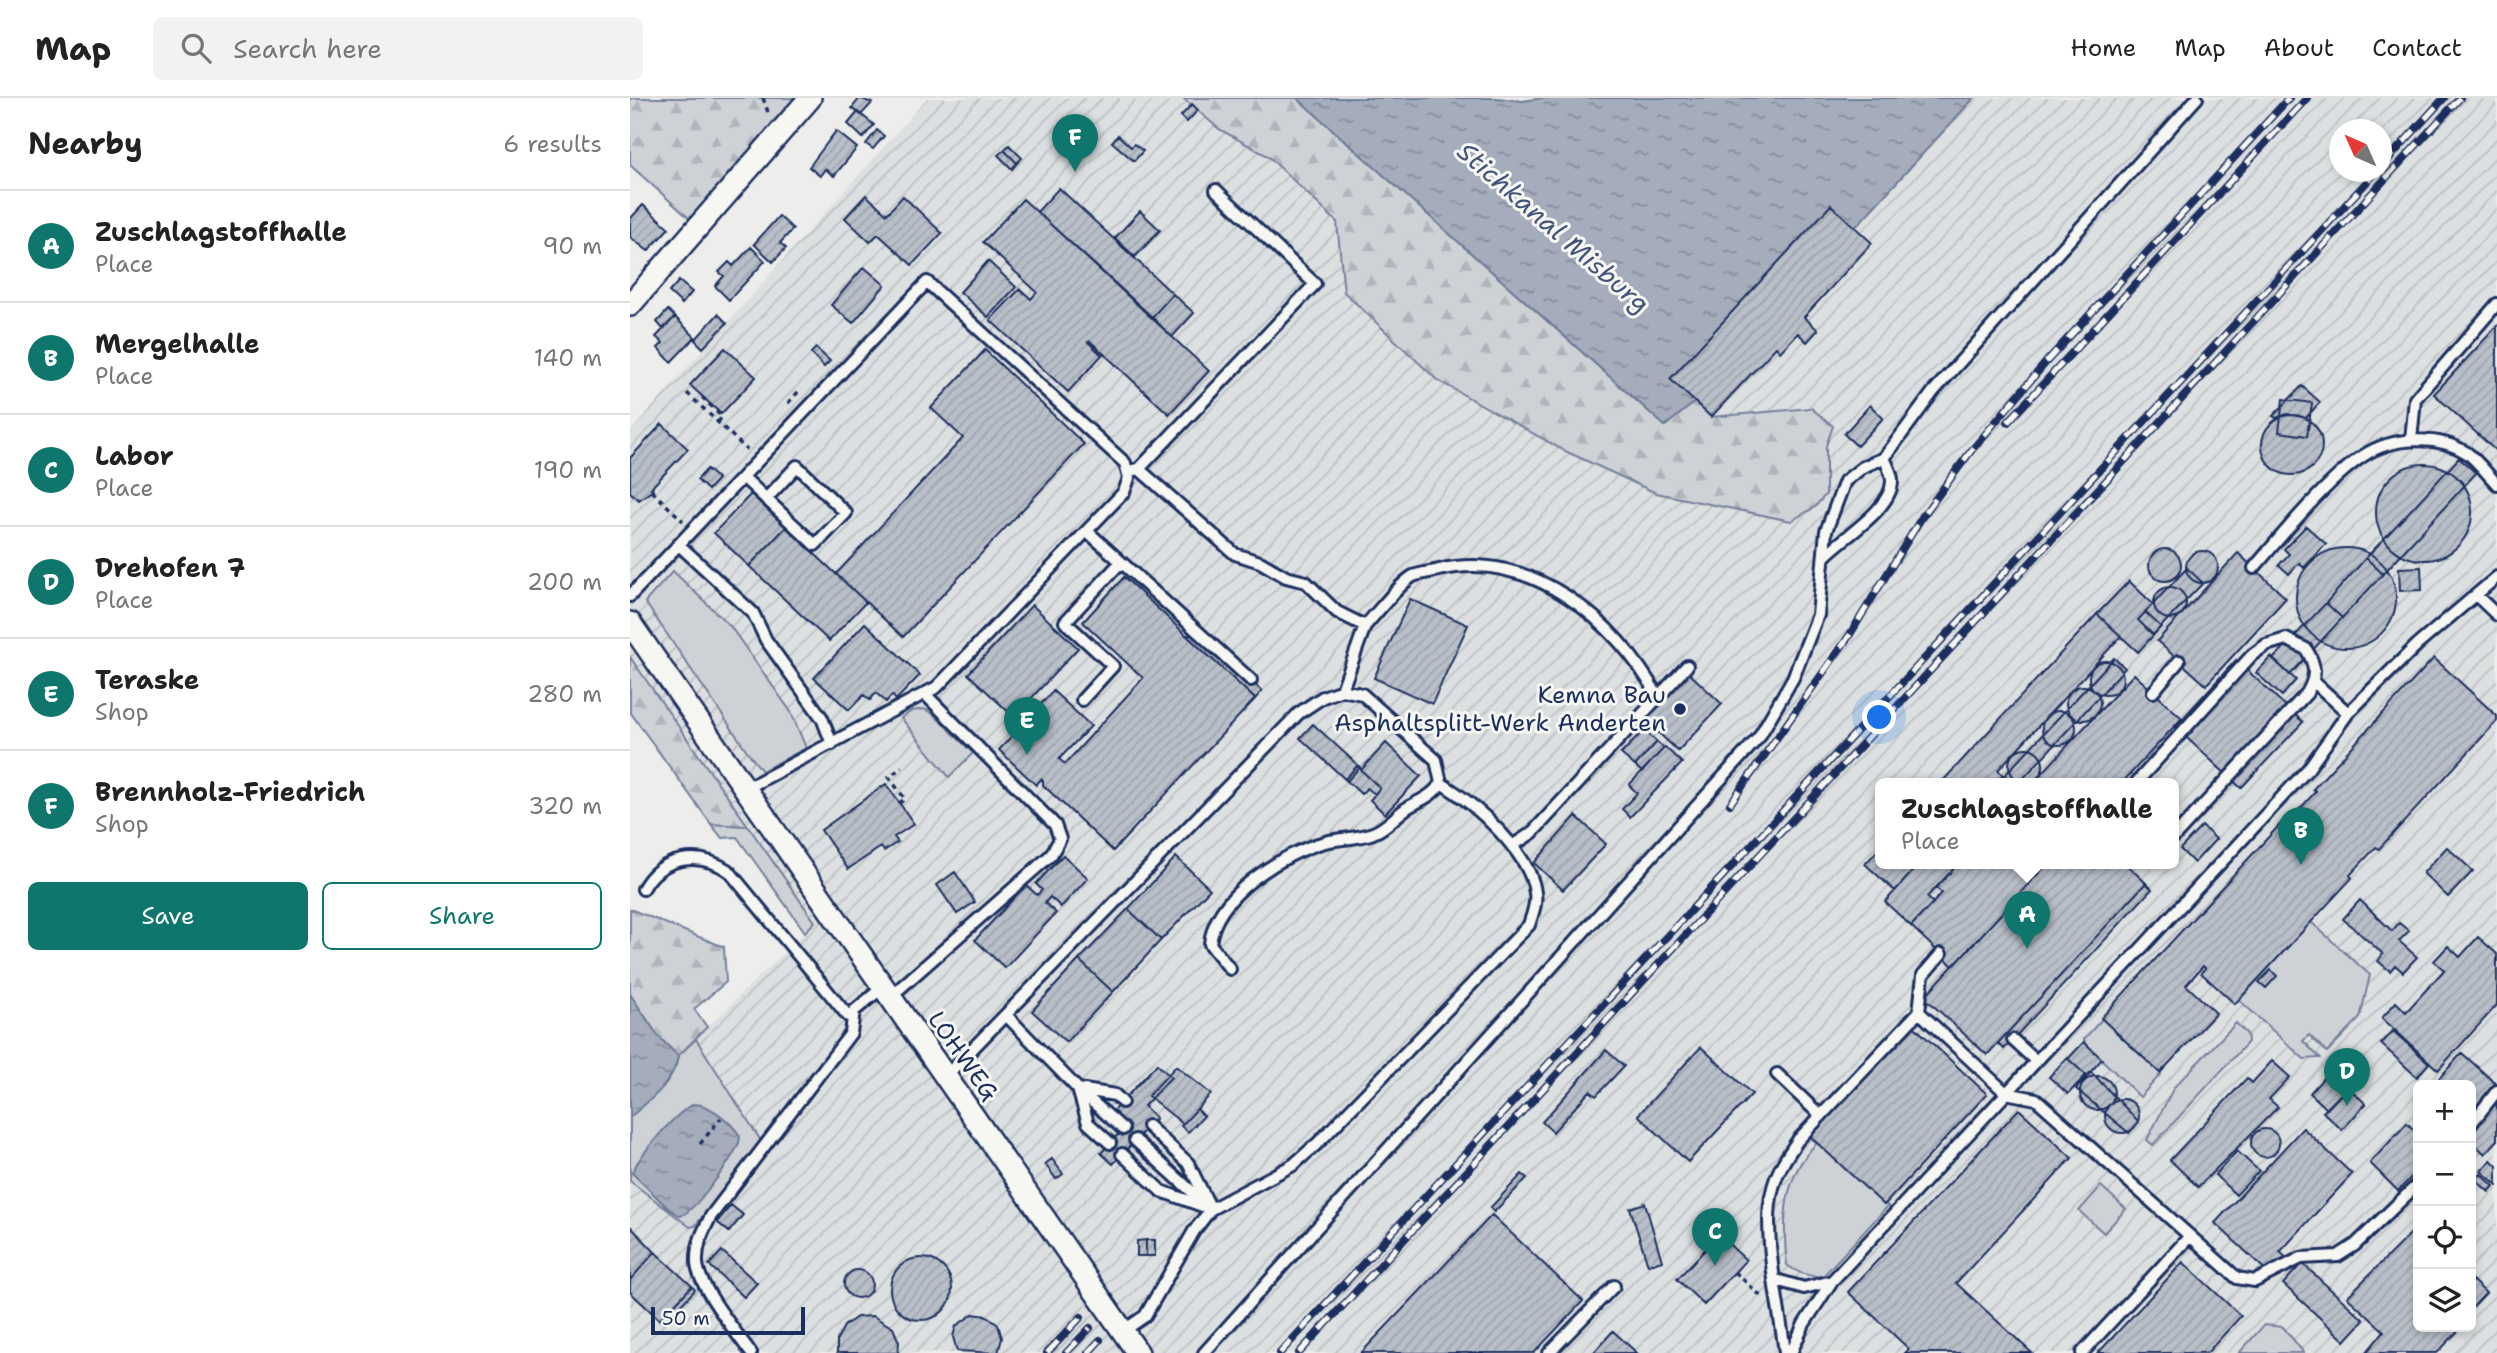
<!DOCTYPE html>
<meta charset="utf-8">
<style>
:root{--surface:#fff;--page:#f2f2f2;--text:#222;--muted:#767676;--line:#e0e0e0;--accent:#0f766e}
body{margin:0;font-family:"Shantell Sans",sans-serif;background:var(--page);color:var(--text)}
.controls{position:absolute;right:21px;bottom:21px;display:grid;overflow:hidden;border-radius:10px;box-shadow:0 4px 10px #0003}
.controls button{width:63px;height:63px;display:grid;place-items:center;padding:0;border:0;border-bottom:2px solid var(--line);background:var(--surface);color:var(--text);font:35px sans-serif}
.compass{position:absolute;left:1699px;top:21px;width:63px;height:63px;border-radius:50%;background:var(--surface);box-shadow:0 4px 10px #0003;rotate:315deg}
.scale{position:absolute;left:21px;bottom:18px;width:154px;box-sizing:border-box;padding-left:7px;border:4px solid #1b2f5e;border-top:0;font-size:19px;line-height:24px;white-space:nowrap;color:#1b2f5e;-webkit-text-stroke:5px #f6f6f2;paint-order:stroke}
.you{position:absolute;left:1250px;top:620px;width:24px;height:24px;margin:-18px;border:5px solid #fff;border-radius:50%;background:#1a73e8;box-shadow:0 0 0 10px #1a73e833}
.badge{display:grid;place-items:center;width:46px;height:46px;border-radius:50%;background:var(--accent);color:#fff;font-size:23px;font-weight:700}
.pin{position:absolute;translate:-50% -58px;filter:drop-shadow(0 2px 4px #0008)}
.pin::after{content:'';position:absolute;top:37px;width:24px;height:21px;background:inherit;clip-path:polygon(0 0,100% 0,50% 100%)}
.popup{position:absolute;left:1245px;top:680px;width:304px;height:91px;box-sizing:border-box;display:grid;place-content:center;border-radius:10px;background:var(--surface);filter:drop-shadow(0 2px 5px #0005);font-size:23px;white-space:nowrap;color:var(--muted)}
.popup b{font-size:26px;color:var(--text)}
.popup::after{content:'';position:absolute;left:50%;top:100%;margin-left:-14px;border:14px solid transparent;border-top-color:var(--surface)}
.list{margin:0;padding:0;list-style:none}
h2{display:flex;justify-content:space-between;align-items:center;height:91px;margin:0;padding:0 28px;font-size:30px}
h2 small{font-size:23px;font-weight:400;color:var(--muted)}
.list li{display:grid;grid-template-columns:46px 1fr auto;gap:21px;align-items:center;box-sizing:border-box;height:112px;padding:0 28px;border-top:2px solid var(--line)}
.list b{display:block;font-size:26px;white-space:nowrap}
.list p{margin:0;font-size:23px;white-space:nowrap;color:var(--muted)}
.list em{font-size:23px;font-style:normal;color:var(--muted)}
.actions{display:flex;gap:14px;padding:21px 28px}
.actions a{flex:1;padding:16px 0;border:2px solid var(--accent);border-radius:10px;text-align:center;font-size:24px;color:var(--accent)}
.actions .main{background:var(--accent);color:#fff}
.icon{flex:none;width:38px;height:38px;fill:none;stroke:currentColor;stroke-width:2;stroke-linecap:round;stroke-linejoin:round}
.map{position:relative;flex:none;width:1867px;height:1255px;overflow:hidden}
header{display:flex;align-items:center;gap:42px;box-sizing:border-box;height:98px;padding:0 35px;background:var(--surface);border-bottom:2px solid var(--line)}
header strong{font-size:33px}
nav{display:flex;gap:38px;margin-inline-start:auto;font-size:24px}
.search{width:490px;height:63px;background:var(--page);display:flex;align-items:center;gap:18px;box-sizing:border-box;padding:0 24px;border-radius:10px;color:var(--muted);font-size:26px}
main{display:flex}
aside{flex:1;background:var(--surface)}
.map>svg:first-child{display:block}
.industrial{fill:url(#industrial-furrows);fill-rule:evenodd}
.grass{fill:#ced2d7;stroke:#74809a;stroke-width:2;fill-rule:evenodd}
.forest{fill:url(#forest-firs);stroke:#74809a;stroke-width:2}
.water{fill:url(#water-ripples);stroke:#6e7a96;stroke-width:2}
.building{fill:url(#building-hatch);stroke:#1b2f5e;stroke-width:2}
.lines{fill:none;stroke-linecap:round;stroke-linejoin:round}
.lane-casing{stroke:#1b2f5e;stroke-width:16}
.street-casing{stroke:#1b2f5e;stroke-width:26}
.path{stroke:#1b2f5e;stroke-width:3.5;stroke-dasharray:5 5;stroke-linecap:butt}
.lane{stroke:#f6f6f2;stroke-width:10}
.street{stroke:#f6f6f2;stroke-width:21}
.rail-casing{stroke:#1b2f5e;stroke-width:8}
.rail{stroke:#f6f6f2;stroke-width:5;stroke-dasharray:16;stroke-linecap:butt}
.poi-dot{fill:#1b2f5e;stroke:#f6f6f2;stroke-width:2.5}
.labels{text-anchor:middle;dominant-baseline:central;stroke-width:6;stroke-linejoin:round;paint-order:stroke}
.poi-label{font-size:24px;fill:#1b2f5e;stroke:#f6f6f2;text-anchor:end}
.street-label{font-size:24px;fill:#1b2f5e;stroke:#f6f6f2}
.water-label{font-size:26px;font-style:italic;fill:#44547a;stroke:#f6f6f2}
</style>
<header>
<strong>Map</strong>
<div class="search"><svg class="icon" aria-label="search" viewBox="0 0 24 24"><circle cx="10" cy="10" r="6"/><path d="M15 15l6 6"/></svg>Search here</div>
<nav><a>Home</a><a>Map</a><a>About</a><a>Contact</a></nav>
</header>
<main>
<aside>
<h2>Nearby<small>6 results</small></h2>
<ul class="list">
<li><span class="badge">A</span><div><b>Zuschlagstoffhalle</b><p>Place</p></div><em>90 m</em></li>
<li><span class="badge">B</span><div><b>Mergelhalle</b><p>Place</p></div><em>140 m</em></li>
<li><span class="badge">C</span><div><b>Labor</b><p>Place</p></div><em>190 m</em></li>
<li><span class="badge">D</span><div><b>Drehofen 7</b><p>Place</p></div><em>200 m</em></li>
<li><span class="badge">E</span><div><b>Teraske</b><p>Shop</p></div><em>280 m</em></li>
<li><span class="badge">F</span><div><b>Brennholz-Friedrich</b><p>Shop</p></div><em>320 m</em></li>
</ul>
<div class="actions"><a class="main">Save</a><a>Share</a></div>
</aside>
<div class="map">
<svg width="1867" height="1255" viewBox="0 0 1867 1255">
<defs>
<pattern id="industrial-furrows" width="10" height="10" patternUnits="userSpaceOnUse" patternTransform="scale(1.75)"><rect width="10" height="10" fill="#dde0e1"/><path d="M-1 1l2-2M0 10L10 0M9 11l2-2" fill="none" stroke="#bdc0c3"/></pattern>
<pattern id="forest-firs" width="22" height="20" patternUnits="userSpaceOnUse" patternTransform="scale(1.75)"><rect width="22" height="20" fill="#ced2d7"/><path d="M5 1l3.5 6h-7zM16 11l3.5 6h-7z" fill="#b0b5bb"/></pattern>
<pattern id="water-ripples" width="26" height="14" patternUnits="userSpaceOnUse" patternTransform="scale(1.75)"><rect width="26" height="14" fill="#a5acbc"/><path d="M2 4q2-2 4 0t4 0M15 11q2-2 4 0t4 0" fill="none" stroke="#868c9c"/></pattern>
<pattern id="building-hatch" width="6" height="6" patternUnits="userSpaceOnUse" patternTransform="scale(1.75)"><rect width="6" height="6" fill="#b9bfc8"/><path d="M-1 1l2-2M0 6l6-6M5 7l2-2" fill="none" stroke="#9ea4ae"/></pattern>
</defs>
<rect width="100%" height="100%" fill="#edeeec"/>
<filter id="ink" filterUnits="userSpaceOnUse"><feTurbulence type="fractalNoise" baseFrequency=".0143" numOctaves="2"/><feDisplacementMap in="SourceGraphic" scale="14" xChannelSelector="R" yChannelSelector="G"/><feConvolveMatrix kernelMatrix="1 2 1 2 8 2 1 2 1" color-interpolation-filters="sRGB"/></filter>
<g filter="url(#ink)">
<path class="industrial" d="M297 0H553L589 31 638 58 707 125 714 194 807 282 933 352 1026 395 1037 345 1091 0H1867V1255H0V1019L33 988 48 958 185 824 0 559V334ZM1710 32H1752V74H1710ZM1250 685H1544V765H1250ZM1788 987H1841V1229H1788Z"/>
<path class="grass" d="M43 473 100 528 161 614 176 650 132 673 117 653 15 504Z
M294 611 302 615 343 655 319 679 271 620 282 613Z
M81 726 118 728 185 824 175 834 107 739 92 740Z
M1681 824 1740 877 1730 920 1697 954 1679 937 1673 943 1690 960 1674 961 1609 902Z
M1472 921 1531 976 1510 999 1455 945 1454 941Z
M1606 925 1617 936 1618 944 1523 1047 1517 1042 1544 989Z
M66 941 131 1043 65 1128 60 1129 0 1083V1019L33 988 46 967 48 958ZM77 1009 106 1032 109 1045 67 1103 38 1110 3 1075 7 1065 50 1016Z
M1187 1045 1258 1108 1193 1178C1178 1179 1168 1175 1157 1167 1152 1122 1153 1078 1187 1045Z
M1471 1088 1496 1111 1474 1135 1449 1113Z
M1634 1227 1653 1229 1674 1255H1609Z"/>
<path class="forest" d="M0 0H168L60 121 0 67Z
M553 0H667L1035 328 1065 304 1081 319 1181 310 1203 328 1196 348V396L1185 409 1161 423 1026 395 933 352 807 282 714 194 707 124 638 58 589 31Z
M0 559 118 728 81 726 0 614Z
M0 811 94 849 96 884 64 911 77 929 48 958 28 938 0 896Z"/>
<path class="water" d="M667 0H868L892 3 912 0H1344L1065 304 1035 328Z
M0 896 28 938 48 958C44 985 19 1003 0 1019Z
M65 1006C81 1007 101 1024 110 1038L109 1045C102 1061 65 1114 50 1118L38 1110 2 1075C10 1057 46 1013 65 1006Z"/>
<path class="building" d="M230 0 242 5 231 17 222 10Z
M562 6 568 12 557 24 551 18Z
M228 14 244 27 233 40 218 26Z
M247 32 254 38 243 51 236 46Z
M206 33 227 50 204 78 195 71 190 78 179 69Z
M488 37 501 49 504 46 513 53 504 63 482 44Z
M379 47 392 60 387 65 374 52Z
M374 52 387 65 382 71 368 57Z
M429 90 543 196 522 219 407 114Z
M236 97 257 116 273 98 312 135 282 167 248 136 240 144 215 120Z
M393 101 579 273 539 316 460 243 458 244 472 257 438 294 360 222 390 191 401 201 407 194 353 144Z
M13 107 39 130 18 153 0 139V121Z
M1201 107 1242 145 1174 219 1188 232 1177 244 1168 235 1150 254 1146 249 1081 319 1040 281Z
M510 113 530 132 505 159 485 140Z
M149 118 163 131 150 145 156 150 143 164 124 146Z
M121 149 135 163 99 202 85 188 94 178 89 174 99 164 103 168Z
M358 163 386 189 358 219 330 194Z
M234 169 255 187 223 225 201 207Z
M49 183 62 194 52 206 39 194Z
M543 196 564 215 542 239 522 219Z
M38 212 45 219 33 231 27 224Z
M88 216 97 225 73 250 65 242Z
M45 219 65 239 41 264 28 250 33 245 26 239Z
M1867 228V354L1804 296Z
M95 250 126 279 91 316 60 287Z
M186 250 200 263 194 269 181 255Z
M355 252 454 346 273 539 206 476 333 340 301 310Z
M1672 288 1690 304 1676 320 1657 316 1646 320 1643 318Z
M1653 301 1682 305 1677 338 1649 334Z
M1240 307 1253 320 1227 348 1214 336Z
M1632 347a30 30 0 1 1 60 0a30 30 0 1 1-60 0Z
M32 326 58 351 21 390 23 392 9 402 0 394V360Z
M1829 360 1846 375 1753 476 1736 460Z
M1746 414a48 48 0 1 1 96 0a48 48 0 1 1-96 0Z
M77 371 88 381 78 392 67 382Z
M121 396 156 429 119 468 84 435Z
M1676 428 1696 446 1674 470 1669 465 1659 476 1649 467 1659 456 1654 451Z
M156 429 236 504 199 543 119 468Z
M1666 500a50 50 0 1 1 100 0a50 50 0 1 1-100 0Z
M1519 467a16 16 0 1 1 32 0a16 16 0 1 1-32 0Z
M1556 469a16 16 0 1 1 32 0a16 16 0 1 1-32 0Z
M1608 455 1656 500 1576 587 1527 543Z
M1736 460 1753 476 1712 520 1696 505Z
M1791 469 1792 492 1770 493 1769 470Z
M1557 470 1573 485 1523 537 1508 522Z
M494 479 625 601 483 753 413 687V683L411 681 406 687 369 652 423 593 461 628 429 661 435 666 513 580 453 524Z
M1499 483 1523 506 1515 514 1531 529 1508 554 1467 516Z
M1524 505a16 16 0 1 1 32 0a16 16 0 1 1-32 0Z
M780 501 838 527 802 606 744 580Z
M1696 505 1712 520 1660 577 1643 561Z
M402 507 448 550 384 619 338 576Z
M1467 516 1491 538 1368 672 1373 677 1365 685H1311Z
M235 525 290 577 266 602 262 597 256 604 246 595 240 602 234 597 219 612 184 580Z
M556 537 573 538 632 593 625 601Z
M1641 559 1666 582 1652 598 1626 575Z
M1484 560 1495 570 1389 685H1382L1374 678Z
M1804 560 1867 618V623L1749 751 1746 749 1720 777 1722 780 1605 906 1571 875 1575 870 1573 868 1556 887 1586 915 1530 975 1471 920 1657 719 1660 722 1678 702 1686 693 1683 691Z
M1606 562 1673 624 1611 690 1545 629Z
M1459 580a17 17 0 1 1 34 0a17 17 0 1 1-34 0Z
M1059 575 1092 606 1048 653 1015 622Z
M1504 576 1552 620 1492 685H1403Z
M1436 605a17 17 0 1 1 34 0a17 17 0 1 1-34 0Z
M1412 630a17 17 0 1 1 34 0a17 17 0 1 1-34 0Z
M683 626 730 669 717 683 670 640Z
M1014 632 1027 644 1005 668 991 656Z
M1027 644 1034 650 1012 674 1005 668Z
M756 645 791 678 755 716 740 702 750 690 731 672Z
M1035 649 1052 665 1000 719 992 711 1007 695 999 687Z
M1379 667a17 17 0 1 1 34 0a17 17 0 1 1-34 0Z
M727 668 750 690 745 696 737 690 731 696 715 681Z
M256 686 284 726 264 739 268 744 254 753 251 749 218 771 191 732Z
M946 718 976 746 933 792 904 765Z
M1572 728 1586 741 1564 765 1550 751Z
M1817 749 1843 773 1818 799 1793 775Z
M1250 750V765H1290L1265 793 1235 766Z
M433 757 458 780 431 809 420 799 415 805 426 815 375 870 345 842 396 787 407 797 412 792 406 786Z
M546 759 580 791 531 842 498 811Z
M1290 765H1329L1297 799 1303 805 1281 828 1255 804Z
M1329 765H1418L1323 868 1281 828 1312 795 1306 790Z
M1418 765H1495L1516 785 1357 957 1294 899Z
M1418 765H1495L1522 791 1374 951 1368 945 1357 957 1294 899Z
M325 774 345 804 327 816 307 787Z
M1730 802 1762 833 1769 825 1779 833 1769 843 1787 859 1773 874 1765 867 1760 873 1748 863 1753 856 1713 821Z
M498 811 531 842 483 894 449 862Z
M1848 839 1867 856V907L1808 972 1752 920 1766 904 1776 914 1814 872 1804 863 1818 848 1830 859Z
M449 862 483 894 436 944 402 913Z
M1641 872 1647 878 1636 890 1629 884Z
M1275 920 1357 996 1254 1107 1172 1031Z
M1763 933 1799 965 1787 979 1751 946Z
M1454 944 1472 961 1457 978 1438 961Z
M1071 949 1122 996 1058 1064 1008 1017Z
M976 952 994 968 966 998 960 993 923 1034 912 1024Z
M1832 955 1867 987V1043L1855 1056 1841 1043V987H1803Z
M1437 960 1456 977 1438 996 1419 979Z
M1642 963 1660 979 1639 1001 1648 1009 1568 1089 1540 1062 1617 980 1622 985Z
M527 966 541 979 514 1008 526 1020 483 1066 471 1055 497 1027 483 1013Z
M546 968 581 996 553 1026 518 998Z
M1461 974 1509 1024 1499 1035 1446 991Z
M1695 978 1713 994 1697 1011 1680 995Z
M1450 995a17 17 0 1 1 34 0a17 17 0 1 1-34 0Z
M1718 989 1736 1006 1712 1032 1693 1014Z
M1475 1018a17 17 0 1 1 34 0a17 17 0 1 1-34 0Z
M567 1011 574 1018 558 1034 551 1028Z
M1389 1011 1442 1060 1326 1185 1402 1255H1275L1279 1251 1218 1194Z
M1777 1025 1788 1036V1072L1768 1093 1740 1065Z
M1673 1030 1722 1076 1650 1154 1658 1161 1642 1178 1585 1125Z
M1621 1045a14 14 0 1 1 28 0a14 14 0 1 1-28 0Z
M1607 1053 1629 1073 1606 1097 1585 1077Z
M422 1061 433 1076 426 1081 415 1066Z
M1861 1062 1867 1068V1087L1851 1073Z
M892 1076 897 1080 864 1114 860 1110Z
M1851 1076 1864 1088 1859 1094 1845 1081Z
M1015 1105 1032 1163 1018 1167 1000 1110Z
M101 1107 113 1117 99 1134 87 1124Z
M862 1117 953 1203 904 1255H731Z
M0 1128 25 1154 0 1182Z
M1786 1130 1788 1229 1830 1231 1807 1255H1736L1754 1233 1717 1199Z
M1089 1137 1116 1162 1074 1207 1047 1181Z
M516 1142H525V1158H516Z
M516 1142V1158H507V1143Z
M92 1153 127 1185 114 1199 79 1167Z
M25 1154 62 1188 30 1222 0 1194V1182Z
M260 1191a31 31 0 1 1 62 0a31 31 0 1 1-62 0Z
M1553 1164 1611 1218 1577 1255H1468Z
M1672 1165 1734 1222 1715 1243 1653 1186Z
M214 1186a14 14 0 1 1 28 0a14 14 0 1 1-28 0Z
M1841 1181 1856 1195 1841 1211Z
M62 1188 65 1192 34 1225 30 1222Z
M343 1216 357 1218 368 1227 372 1240 368 1255 327 1253 323 1239 326 1228Z
M243 1218 263 1230 269 1244 268 1255H207V1242L214 1228 227 1219Z
M983 1233 1007 1255H963Z"/>
<g class="lines">
<defs>
<path id="lane" d="M1781 342 1785 301 1867 206
M509 371 605 456 630 464 656 479 676 484 707 514 735 528 712 592
M499 373 509 371 685 186 586 92
M113 379 185 447 216 415 167 368 136 401
M457 433 621 582
M49 447 123 515 136 542 192 620 202 646
M1194 459C1213 439 1264 410 1262 381 1261 374 1257 366 1254 360
M1624 470C1650 439 1700 379 1733 358 1761 339 1808 336 1837 355 1848 363 1858 377 1867 386
M0 498 297 184 495 365 499 380 494 394 307 589 115 691
M1847 498 1867 517
M735 528C747 515 769 486 783 478 791 475 802 474 809 472 900 450 987 523 1028 599
M1684 584 1718 615 1787 547 1867 479
M1523 594 1549 563
M452 602 483 568 435 524 491 464
M1506 685 1622 557 1636 547 1656 541 1676 551C1686 567 1687 578 1677 595L1544 739
M882 748 902 735 1057 568
M13 791C31 758 69 753 99 773L218 918 223 919
M260 899 421 757 430 741 425 727 296 597
M1289 914 1376 995 1406 1001 1560 1138 1452 1255
M376 917 448 991 458 1025 480 1045
M1383 942 1406 963
M1147 976 1191 1018
M315 979 669 615 693 599 712 592 732 596 806 662 811 685C803 698 790 702 777 710 765 718 757 730 743 735 728 741 710 740 695 744 653 755 584 798 580 846L600 871
M492 1004 485 997 448 991 493 1031
M1841 1026 1867 993
M505 1042 581 1111 558 1065 518 1028
M492 1056 531 1093 581 1111 564 1133 515 1218 493 1233
M581 1111 663 1067 688 1045 899 827C902 817 907 806 905 795 901 755 844 705 811 685
M1560 1138 1607 1180 1625 1183 1671 1160 1708 1158 1725 1147 1788 1086
M1146 1182 1174 1190 1202 1183 1174 1226 1161 1255
M1202 1183 1678 671 1718 615
M121 1255C107 1235 68 1188 67 1165 66 1147 73 1133 81 1118L221 935 224 913 253 889
M574 1255 1129 639 1163 580 1188 517 1196 433 1215 383 1233 369 1254 360 1303 294 1567 0
M919 1255 984 1188
M1155 1255C1150 1212 1132 1135 1142 1094 1146 1074 1157 1058 1168 1042L1289 914 1293 877 1311 856"/>
<path id="street" d="M0 207 180 0
M0 525 508 1255"/>
</defs>
<use href="#lane" class="lane-casing"/>
<use href="#street" class="street-casing"/>
<path class="path" d="M133 0 139 17
M57 295 117 352
M72 299 92 319 88 324
M158 305 169 293
M22 393 53 423
M269 705 275 701 259 679 272 669
M70 1046 91 1020
M1105 1174 1132 1199"/>
<use href="#lane" class="lane"/>
<use href="#street" class="street"/>
<defs>
<path id="rail" d="M1752 68 1814 0
M1378 324 1677 0
M1100 706 1219 538 1292 419 1341 353 1417 263 1659 0
M417 1255 451 1219
M436 1255 460 1230
M458 1255 470 1242
M650 1255 1746 74
M669 1255 1830 0"/>
</defs>
<use href="#rail" class="rail-casing"/>
<use href="#rail" class="rail"/>
</g>
</g>
<circle class="poi-dot" cx="1050" cy="611" r="7"/>
<g class="labels">
<g class="poi-label">
<text x="1036" y="597">Kemna Bau<tspan x="1036" dy="28">Asphaltsplitt-Werk Anderten</tspan></text>
</g>
<g class="street-label">
<text transform="translate(333 958) rotate(55)">LOHWEG</text>
</g>
<g class="water-label">
<text transform="translate(924 129) rotate(41)">Stichkanal Misburg</text>
</g>
</g>
</svg>
<div class="controls">
<button>+</button>
<button>−</button>
<button><svg class="icon" aria-label="locate" viewBox="0 0 24 24"><circle cx="12" cy="12" r="6"/><path d="M12 2v4M12 18v4M2 12h4M18 12h4"/></svg></button>
<button><svg class="icon" aria-label="layers" viewBox="0 0 24 24"><path d="M12 4l9 5-9 5-9-5zM3 14l9 5 9-5"/></svg></button>
</div>
<svg class="compass" viewBox="-18 -18 36 36"><path d="M0-13l5 13h-10z" fill="#e53935"/><path d="M0 13l5-13h-10z" fill="#767676"/></svg>
<div class="scale">50 m</div>
<div class="you"></div>
<div class="pin badge" style="left:1397px;top:851px">A</div>
<div class="popup"><b>Zuschlagstoffhalle</b>Place</div>
<div class="pin badge" style="left:1671px;top:767px">B</div>
<div class="pin badge" style="left:1085px;top:1168px">C</div>
<div class="pin badge" style="left:1717px;top:1008px">D</div>
<div class="pin badge" style="left:397px;top:657px">E</div>
<div class="pin badge" style="left:445px;top:74px">F</div>
</div>
</main>
